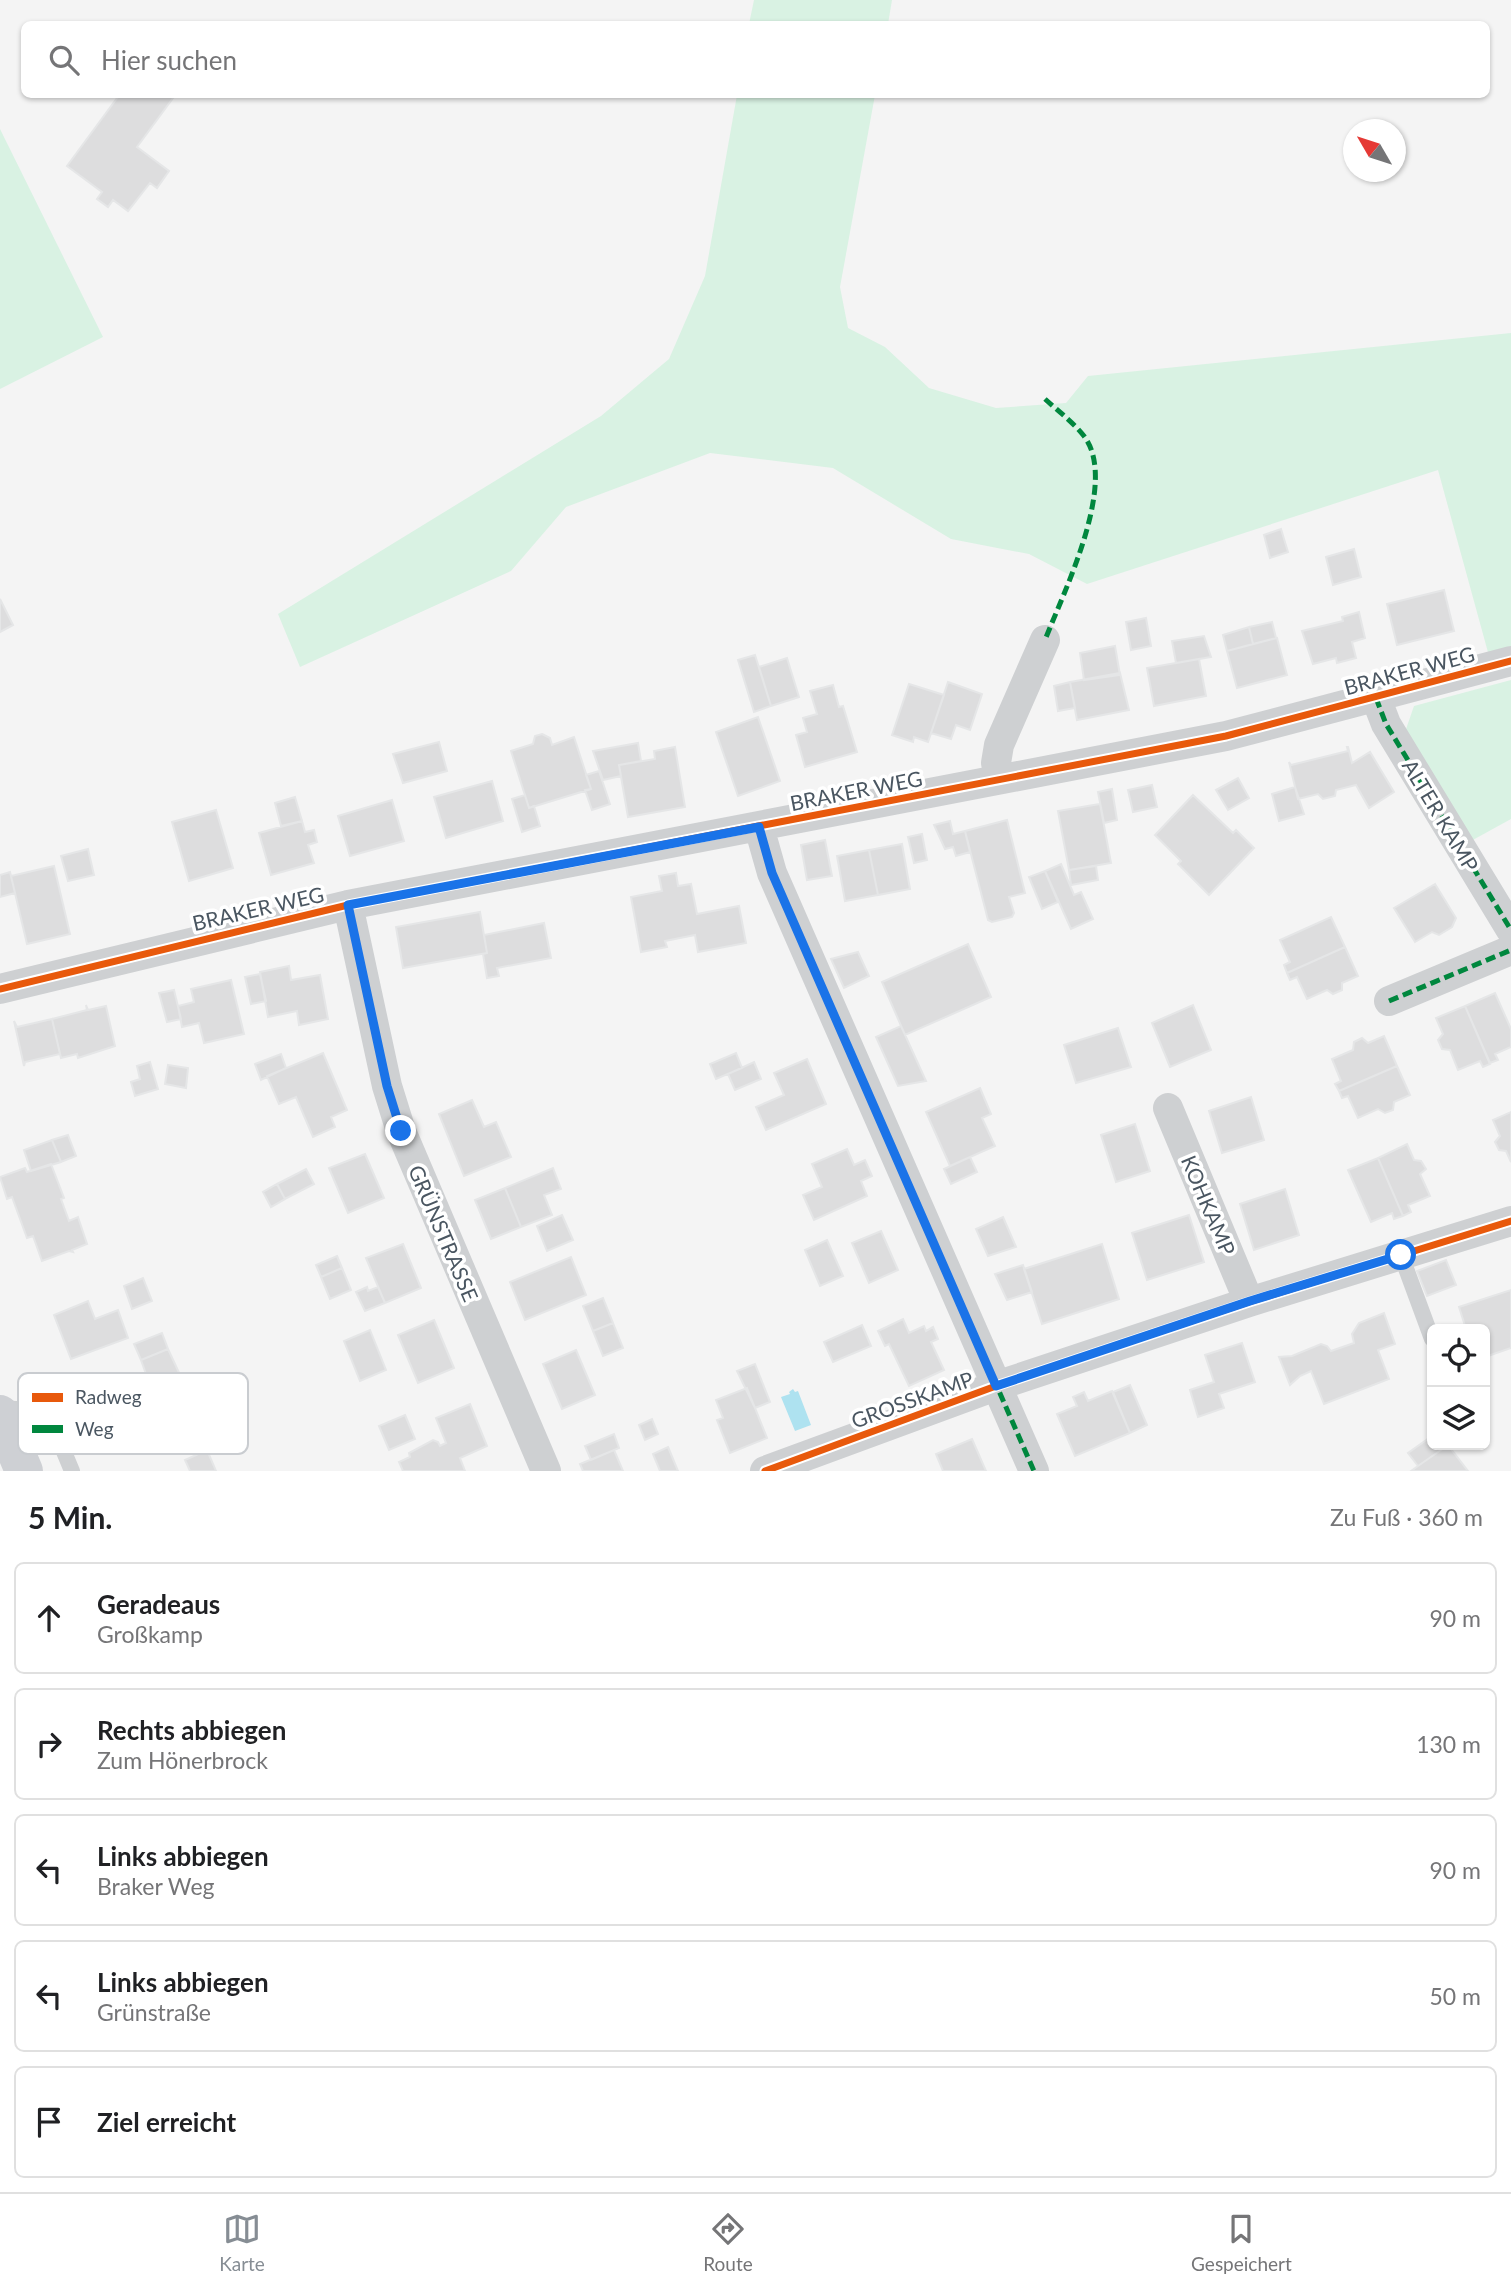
<!DOCTYPE html>
<html lang="de">
<meta charset="utf-8">
<style>
:root{--surface:#fff;--page:#f2f2f2;--text:#202124;--muted:#757577;--line:#e0e0e0;--accent:#868d94}
body{margin:0;font-family:Lato,sans-serif;background:var(--page);color:var(--text)}
.controls{position:absolute;right:21px;bottom:21px;display:grid;overflow:hidden;border-radius:10px;box-shadow:0 2px 5px #0004}
.controls button{width:63px;height:63px;display:grid;place-items:center;padding:0;border:0;border-bottom:2px solid var(--line);background:var(--surface);color:var(--text);font:35px sans-serif}
.compass{position:absolute;left:1343px;top:119px;width:63px;height:63px;border-radius:50%;background:var(--surface);box-shadow:0 2px 5px #0004;rotate:309deg}
.stop{position:absolute;width:21px;height:21px;margin:-16px;border:5px solid #1a73e8;border-radius:50%;background:#fff}
.stop.end{background:#1a73e8;border-color:#fff;box-shadow:0 2px 7px #0008}
.list{margin:0;padding:0;list-style:none}
h2{display:flex;justify-content:space-between;align-items:center;height:91px;margin:0;padding:0 28px;font-size:30px}
h2 small{font-size:23px;font-weight:400;color:var(--muted)}
.list li{display:grid;grid-template-columns:46px 1fr auto;gap:21px;align-items:center;box-sizing:border-box;height:112px;margin:0 14px 14px;padding:0 14px;border:2px solid var(--line);border-radius:10px}
.list b{display:block;font-size:26px;white-space:nowrap}
.list p{margin:0;font-size:23px;white-space:nowrap;color:var(--muted)}
.list em{font-size:23px;font-style:normal;color:var(--muted)}
.icon{flex:none;width:38px;height:38px;fill:none;stroke:currentColor;stroke-width:2;stroke-linecap:round;stroke-linejoin:round}
.map{position:relative;flex:none;width:1511px;height:1471px;overflow:hidden}
.search{position:absolute;background:var(--surface);box-shadow:0 2px 5px #0004;left:21px;right:21px;top:21px;height:77px;display:flex;align-items:center;gap:18px;box-sizing:border-box;padding:0 24px;border-radius:10px;color:var(--muted);font-size:26px}
.sheet{height:721px;background:var(--surface)}
nav{display:flex;justify-content:space-around;align-items:center;box-sizing:border-box;height:98px;border-top:2px solid var(--line);background:var(--surface);font-size:19px;color:var(--muted)}
nav a{display:grid;justify-items:center;gap:4px}
nav .on{color:var(--accent)}
.map>svg:first-child{display:block}
.green{fill:#d9f2e3}
.water{fill:#aee2f0}
.building{fill:#ddddde;stroke:#e5e6e7;stroke-width:2}
.lines{fill:none;stroke-linecap:round;stroke-linejoin:round}
.lane{stroke:#ced0d2;stroke-width:16}
.street{stroke:#ced0d2;stroke-width:30}
.secondary{stroke:#ced0d4;stroke-width:38}
.quiet{stroke:#00873e;stroke-width:5;stroke-dasharray:10 5;stroke-linecap:butt}
.cycleway-casing{stroke:#fff;stroke-width:11}
.cycleway{stroke:#e8590c;stroke-width:7}
.route{stroke:#1a73e8;stroke-width:9}
.labels{text-anchor:middle;dominant-baseline:central;stroke-width:7;stroke-linejoin:round;paint-order:stroke}
.street-label{font-size:21px;fill:#4a5661;stroke:#fff}
.key{fill:#fff;stroke:#c9ccd0;stroke-width:2}
.key-label{font-size:19px;fill:#4a5661}
</style>
<div class="map">
<svg width="1511" height="1471" viewBox="0 0 1511 1471">
<rect width="100%" height="100%" fill="#f4f4f4"/>
<path class="green" d="M754 0H892L888 24H749Z
M737 95H875L840 287 848 328 885 347 929 388 996 408 1066 403 1088 376 1511 333V651L1489 656 1438 470 1087 584 1029 554 951 539 833 468 710 453 566 507 511 571 300 667 278 614 601 416 669 359 705 276Z
M0 129 103 337 0 389Z
M1511 680V819L1471 841 1405 732 1414 706Z"/>
<path class="water" d="M793 1389 795 1392 798 1391 811 1425 795 1431 781 1397 790 1394 789 1392Z"/>
<path class="building" d="M120 94H176L137 147 169 171 157 188 150 183 128 211 113 200 108 207 97 199 102 192 67 166Z
M1281 529 1288 552 1270 558 1264 535Z
M1354 549 1361 577 1333 585 1326 557Z
M1444 590 1454 631 1397 645 1387 604Z
M0 599 13 625 0 632Z
M1359 612 1365 638 1352 642 1356 658 1337 663 1336 658 1313 664 1302 631 1343 621 1342 617Z
M1146 618 1151 646 1131 650 1126 622Z
M1272 622 1276 638 1253 644 1249 627Z
M1249 627 1253 644 1227 651 1223 635Z
M1204 636 1211 657 1176 663 1172 641Z
M1277 638 1287 675 1237 688 1227 651Z
M1115 646 1120 675 1084 680 1080 653Z
M755 655 771 706 754 712 738 660Z
M787 658 799 697 771 706 759 667Z
M1199 659 1206 696 1154 706 1147 668Z
M1120 673 1129 710 1077 720 1070 682Z
M948 682 982 694 970 730 956 725 951 739 931 733Z
M1070 682 1075 708 1058 711 1054 686Z
M909 684 944 695 928 742 914 737 913 742 892 735Z
M833 685 839 707 843 706 857 752 805 767 796 735 807 732 803 718 817 714 810 691Z
M758 717 780 781 738 796 716 732Z
M542 734 550 738 552 745 574 737 591 789 529 808 511 751 533 744 535 736Z
M439 742 447 771 403 783 393 754Z
M638 743 641 761 619 765 621 776 603 780 593 751Z
M675 747 685 807 628 817 619 765 655 759 654 751Z
M1347 747H1348L1352 763 1370 752 1394 792 1369 808 1356 785 1336 790 1335 796 1323 799 1318 794 1298 799 1289 762 1291 765 1348 751Z
M599 771 610 804 592 810 585 790 591 789 586 775Z
M1238 778 1249 798 1228 810 1216 790Z
M492 781 503 821 446 838 434 797Z
M1152 785 1157 807 1133 812 1128 790Z
M1295 787 1304 814 1279 821 1272 794Z
M1112 789 1117 820 1104 823 1098 792Z
M525 795 529 808 534 806 540 826 522 832 512 799Z
M1193 795 1233 833 1236 830 1254 848 1209 895 1178 864 1181 861 1155 835Z
M295 797 302 821 281 826 275 803Z
M392 800 404 841 350 856 338 816Z
M1100 804 1111 863 1069 870 1058 811Z
M216 810 233 868 189 881 172 822Z
M1007 820 1025 893 1009 897 1014 913 1012 917 992 922 988 920 986 912 965 831Z
M302 821 305 832 314 830 317 842 308 845 314 863 271 875 259 833Z
M950 821 953 834 965 831 970 852 956 856 953 847 945 849 934 825Z
M922 834 927 860 914 863 908 837Z
M825 840 832 876 807 880 801 845Z
M902 844 910 889 878 895 869 850Z
M88 849 94 875 68 881 61 856Z
M869 850 878 895 845 901 837 856Z
M1061 864 1074 895 1081 892 1093 919 1071 929 1045 871Z
M54 866 70 934 27 944 11 876Z
M1096 866 1098 880 1071 885 1069 870Z
M1045 871 1058 902 1042 909 1029 877Z
M10 872 15 893 0 897V875Z
M676 873 678 886 691 884 697 914 739 906 746 943 698 952 695 935 665 941 667 947 641 952 631 897 662 891 659 876Z
M1435 884 1456 918 1452 927 1439 935 1432 932 1415 942 1394 908Z
M480 912 487 953 403 968 396 927Z
M1331 917 1345 947 1287 973 1284 965 1290 962 1280 940Z
M544 923 551 958 497 968 499 976 487 978 483 954 487 953 484 935Z
M968 944 991 997 905 1035 882 982Z
M1345 947 1358 976 1342 983V990L1333 994 1327 990 1307 999 1297 977 1290 980 1287 973Z
M858 952 869 976 844 988 831 959Z
M289 966 291 980 320 975 328 1019 299 1025 297 1011 268 1017 260 972Z
M260 974 266 1001 251 1004 245 977Z
M231 980 244 1034 204 1043 199 1023 182 1027 178 1006 194 1002 191 989Z
M174 990 181 1019 167 1022 159 993Z
M1495 993 1511 1029V1047L1495 1054 1498 1060 1490 1063 1465 1006Z
M86 1005 88 1010 106 1006 115 1046 78 1058 77 1054 61 1058 52 1019 87 1010Z
M1193 1005 1211 1050 1170 1067 1152 1023Z
M1465 1006 1490 1064 1483 1067 1480 1061 1458 1070 1450 1050 1442 1049 1438 1040 1443 1034 1436 1018Z
M52 1019 60 1054 25 1062 24 1066 14 1021 17 1027Z
M901 1026 926 1081 898 1086 876 1037Z
M1118 1028 1131 1067 1076 1083 1064 1045Z
M1384 1036 1397 1066 1339 1091 1335 1084 1341 1081 1332 1059 1353 1050 1354 1042 1362 1038 1368 1043Z
M323 1053 347 1110 331 1117 335 1127 313 1137 296 1097 279 1104 267 1076Z
M736 1053 742 1068 716 1079 710 1064Z
M281 1054 286 1068 261 1080 255 1064Z
M807 1059 826 1104 766 1130 756 1107 784 1095 774 1073Z
M150 1062 158 1089 135 1096 131 1082 140 1079 137 1066Z
M754 1062 761 1079 735 1090 728 1074Z
M168 1065 188 1068 186 1088 165 1084Z
M1397 1066 1410 1095 1394 1102 1393 1110 1385 1113 1378 1109 1358 1118 1348 1096 1342 1098 1339 1091Z
M980 1088 991 1114 982 1118 995 1146 950 1166 926 1112Z
M1251 1097 1264 1140 1222 1153 1209 1111Z
M472 1100 484 1127 496 1122 511 1157 464 1176 439 1114Z
M1511 1112V1162L1506 1151 1499 1150 1495 1142 1500 1136 1493 1120Z
M1135 1124 1150 1171 1116 1182 1101 1135Z
M68 1135 76 1156 61 1162 52 1140Z
M52 1140 61 1162 31 1171 24 1150Z
M1407 1144 1414 1160 1421 1161 1426 1169 1420 1174 1430 1196 1408 1205 1411 1212 1403 1216 1378 1158Z
M847 1149 854 1165 865 1160 872 1176 861 1181 867 1196 814 1220 803 1195 822 1187 812 1164Z
M365 1154 384 1198 348 1213 329 1168Z
M970 1157 977 1172 951 1184 944 1169Z
M1378 1158 1403 1216 1394 1219 1392 1213 1371 1222 1348 1170Z
M51 1164 64 1198 61 1199 69 1221 78 1217 87 1244 72 1250 73 1252 69 1251 42 1261 33 1236 27 1238 12 1197 7 1199 0 1177 25 1168 27 1172Z
M553 1168 561 1189 544 1195 552 1215 521 1227 505 1188Z
M306 1169 314 1184 285 1199 277 1184Z
M277 1184 285 1199 271 1207 263 1192Z
M505 1188 521 1227 491 1239 475 1200Z
M1285 1189 1299 1235 1254 1250 1240 1204Z
M562 1215 573 1240 547 1251 537 1226Z
M1189 1215 1204 1262 1147 1280 1132 1233Z
M1003 1217 1016 1247 988 1256 976 1229Z
M881 1231 898 1270 869 1283 852 1243Z
M827 1240 843 1276 820 1286 805 1250Z
M403 1244 421 1288 385 1303 366 1258Z
M1102 1244 1119 1299 1042 1324 1024 1269Z
M337 1256 342 1268 321 1277 316 1265Z
M571 1257 586 1295 525 1320 510 1282Z
M1446 1260 1456 1285 1427 1296 1417 1271Z
M1023 1265 1032 1292 1007 1300 995 1274Z
M342 1268 351 1290 330 1299 321 1277Z
M143 1278 152 1301 132 1309 124 1286Z
M367 1287 368 1291 378 1287 385 1303 365 1311 356 1292Z
M1511 1290V1348L1485 1357V1329H1466L1459 1307Z
M603 1298 613 1323 593 1331 583 1306Z
M88 1301 95 1319 118 1310 128 1338 71 1359 54 1315Z
M1384 1313 1395 1344 1378 1350 1389 1379 1324 1404 1311 1371 1300 1376 1290 1385 1279 1357 1292 1356 1321 1344 1327 1346 1331 1351 1354 1343 1352 1334 1359 1323Z
M903 1319 909 1333 924 1326 926 1331 933 1327 938 1339 931 1342 944 1370 909 1386 889 1344 885 1346 878 1331Z
M434 1320 454 1368 418 1383 398 1335Z
M613 1323 623 1348 603 1356 593 1331Z
M862 1325 871 1346 833 1362 824 1342Z
M370 1330 386 1370 360 1381 344 1341Z
M162 1333 168 1349 141 1360 134 1344Z
M1242 1343 1255 1382 1219 1394 1224 1408 1198 1417 1190 1390 1214 1382 1205 1355Z
M168 1349 181 1377 151 1388 141 1360Z
M576 1350 595 1395 562 1409 543 1364Z
M755 1364 770 1402 755 1408 737 1371Z
M1130 1385 1147 1425 1130 1433 1113 1392Z
M747 1388 767 1438 730 1453 717 1420 723 1418 716 1400Z
M1112 1391 1130 1433 1075 1456 1057 1414 1077 1406 1073 1397 1084 1392 1088 1401Z
M470 1404 487 1446 460 1458 465 1471H403L399 1462 410 1457 409 1453 433 1440 438 1442 440 1446 446 1443 436 1418Z
M405 1415 415 1439 389 1450 379 1426Z
M652 1419 658 1434 645 1440 639 1425Z
M614 1434 619 1448 591 1460 585 1446Z
M1432 1436V1445H1448L1418 1466 1408 1453Z
M972 1439 986 1471H943L936 1454Z
M1448 1445 1468 1471H1411L1418 1466Z
M668 1447 678 1471H660L653 1454Z
M207 1450 216 1471H190L185 1460Z
M614 1450 623 1471H583L580 1464Z"/>
<g class="lines">
<path class="lane" d="M1401 1255 1432 1339
M0 1408 47 1411 72 1471"/>
<path class="street" d="M1376 698 1386 724 1511 930
M1000 779 996 763 999 745 1045 640
M759 827 772 873 1034 1471
M348 905 387 1086 401 1131 546 1471
M0 989 348 905 1226 736 1511 661
M1389 1001 1511 950
M1168 1108 1249 1302
M765 1471 996 1386 1249 1302 1511 1221"/>
<path class="secondary" d="M0 1414 24 1471"/>
<path class="quiet" d="M1045 399C1057 410 1073 422 1084 436 1119 482 1064 591 1045 640
M1376 698 1386 724 1511 930
M759 827 772 873 1034 1471
M1389 1001 1511 950"/>
<defs>
<path id="cycleway" d="M0 989 348 905 1226 736 1511 661
M765 1471 996 1386 1249 1302 1511 1221"/>
</defs>
<use href="#cycleway" class="cycleway-casing"/>
<use href="#cycleway" class="cycleway"/>
</g>
<g class="lines">
<path class="route" d="M401 1131 387 1086 348 905 759 827 772 873 996 1386 1250 1301 1401 1255"/>
</g>
<g class="labels">
<g class="street-label">
<text transform="translate(1409 670) rotate(-15)">BRAKER WEG</text>
<text transform="translate(856 790) rotate(-11)">BRAKER WEG</text>
<text transform="translate(1441 815) rotate(59)">ALTER KAMP</text>
<text transform="translate(258 908) rotate(-13)">BRAKER WEG</text>
<text transform="translate(1209 1205) rotate(67)">KOHKAMP</text>
<text transform="translate(444 1233) rotate(67)">GRÜNSTRASSE</text>
<text transform="translate(912 1399) rotate(-20)">GROSSKAMP</text>
</g>
</g>
<rect x="18" y="1373" width="230" height="81" rx="10" class="key"/>
<rect x="32" y="1393" width="31" height="9" fill="#e8590c"/>
<rect x="32" y="1425" width="31" height="8" fill="#00873e"/>
<g class="key-label">
<text x="75" y="1404">Radweg</text>
<text x="75" y="1436">Weg</text>
</g>
</svg>
<div class="controls">
<button><svg class="icon" aria-label="locate" viewBox="0 0 24 24"><circle cx="12" cy="12" r="6"/><path d="M12 2v4M12 18v4M2 12h4M18 12h4"/></svg></button>
<button><svg class="icon" aria-label="layers" viewBox="0 0 24 24"><path d="M12 4l9 5-9 5-9-5zM3 14l9 5 9-5"/></svg></button>
</div>
<svg class="compass" viewBox="-18 -18 36 36"><path d="M0-13l5 13h-10z" fill="#e53935"/><path d="M0 13l5-13h-10z" fill="#757577"/></svg>
<div class="stop" style="left:1401px;top:1255px"></div>
<div class="stop end" style="left:401px;top:1131px"></div>
<div class="search"><svg class="icon" aria-label="search" viewBox="0 0 24 24"><circle cx="10" cy="10" r="6"/><path d="M15 15l6 6"/></svg>Hier suchen</div>
</div>
<section class="sheet">
<h2>5 Min.<small>Zu Fuß · 360 m</small></h2>
<ul class="list">
<li><svg class="icon" aria-label="ahead" viewBox="0 0 24 24"><path d="M12 20V5M6 11l6-6 6 6"/></svg><div><b>Geradeaus</b><p>Großkamp</p></div><em>90 m</em></li>
<li><svg class="icon" aria-label="right" viewBox="0 0 24 24"><path d="M7 20v-9h11M14 6l5 5-5 5"/></svg><div><b>Rechts abbiegen</b><p>Zum Hönerbrock</p></div><em>130 m</em></li>
<li><svg class="icon" aria-label="left" viewBox="0 0 24 24"><path d="M17 20v-9H6M10 6l-5 5 5 5"/></svg><div><b>Links abbiegen</b><p>Braker Weg</p></div><em>90 m</em></li>
<li><svg class="icon" aria-label="left" viewBox="0 0 24 24"><path d="M17 20v-9H6M10 6l-5 5 5 5"/></svg><div><b>Links abbiegen</b><p>Grünstraße</p></div><em>50 m</em></li>
<li><svg class="icon" aria-label="arrive" viewBox="0 0 24 24"><path d="M6 21V4h12l-3 4 3 4H6"/></svg><div><b>Ziel erreicht</b></div></li>
</ul>
</section>
<nav>
<a class="on"><svg class="icon" aria-label="map" viewBox="0 0 24 24"><path d="M3 6l6-2 6 2 6-2v14l-6 2-6-2-6 2zM9 4v14M15 6v14"/></svg>Karte</a>
<a><svg class="icon" aria-label="directions" viewBox="0 0 24 24"><path d="M12 3l9 9-9 9-9-9zM9 14v-3h6M13 9l2 2-2 2"/></svg>Route</a>
<a><svg class="icon" aria-label="saved" viewBox="0 0 24 24"><path d="M7 4h10v16l-5-4-5 4z"/></svg>Gespeichert</a>
</nav>
